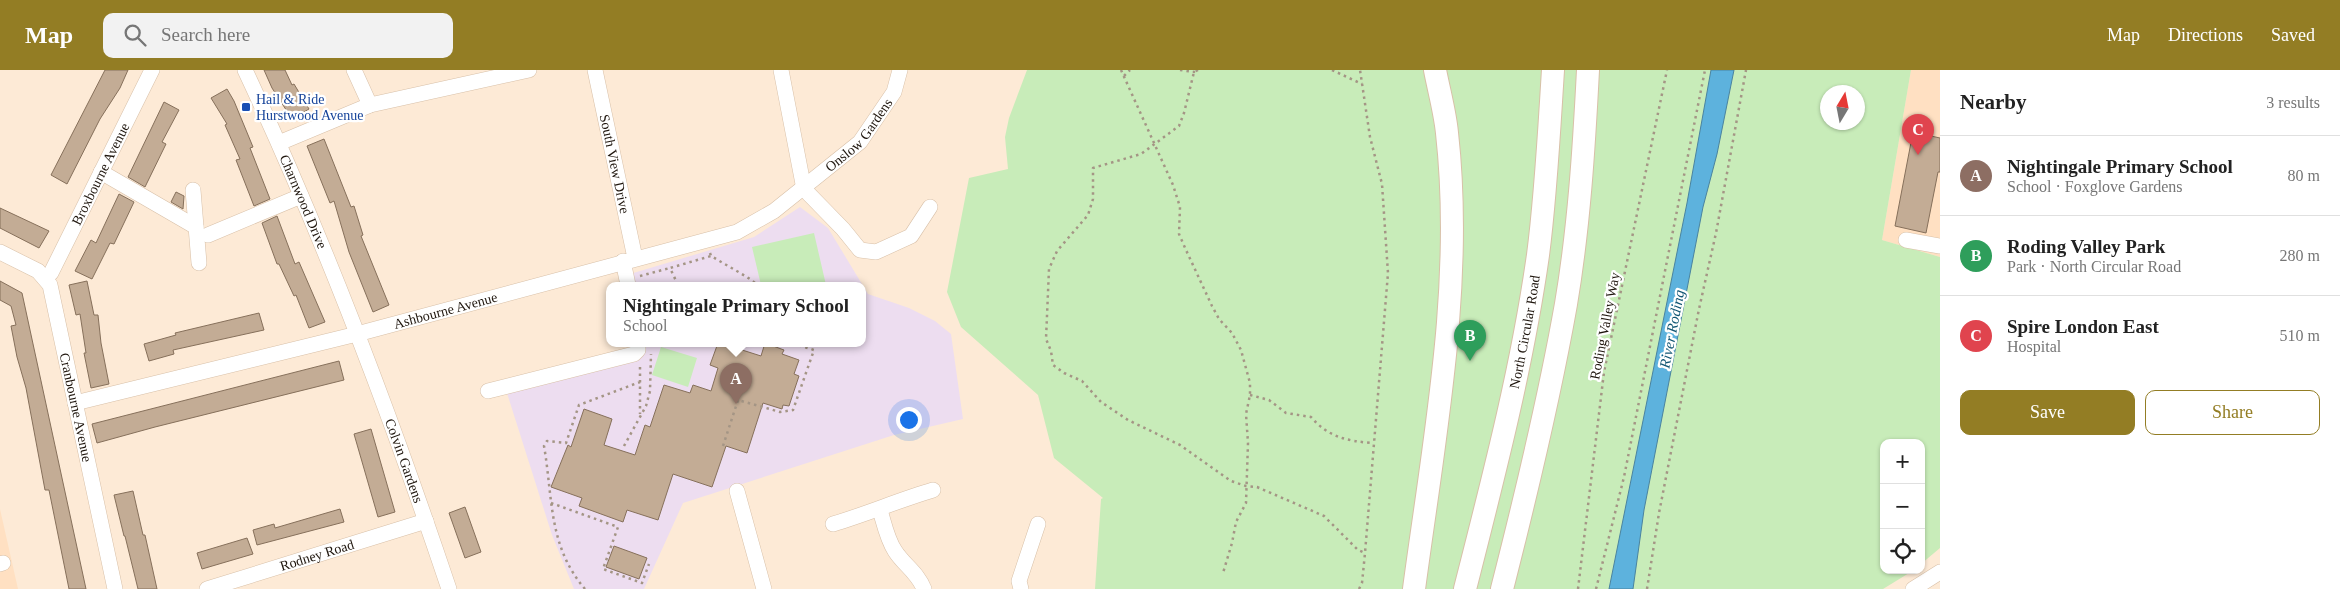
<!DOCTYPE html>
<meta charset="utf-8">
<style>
:root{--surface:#fff;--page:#f2f2f2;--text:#222;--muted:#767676;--line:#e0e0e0;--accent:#937d24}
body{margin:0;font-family:Georgia,serif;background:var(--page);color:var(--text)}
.controls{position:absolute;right:15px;bottom:15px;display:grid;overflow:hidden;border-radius:10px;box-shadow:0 1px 4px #0004}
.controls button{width:45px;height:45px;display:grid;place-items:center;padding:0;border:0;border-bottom:1px solid var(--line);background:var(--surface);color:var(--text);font:25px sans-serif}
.compass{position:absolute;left:1820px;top:15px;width:45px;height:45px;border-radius:50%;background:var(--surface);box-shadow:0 1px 4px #0004;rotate:10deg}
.you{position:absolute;left:908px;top:349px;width:18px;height:18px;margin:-12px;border:4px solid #fff;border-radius:50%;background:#1a73e8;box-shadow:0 0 0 8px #1a73e833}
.badge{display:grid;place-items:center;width:32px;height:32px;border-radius:50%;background:var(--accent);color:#fff;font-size:16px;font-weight:700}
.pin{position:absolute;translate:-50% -41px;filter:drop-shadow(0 1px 2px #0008)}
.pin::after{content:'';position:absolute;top:26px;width:18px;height:15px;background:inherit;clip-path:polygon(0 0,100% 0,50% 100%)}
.popup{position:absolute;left:606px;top:212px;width:260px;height:65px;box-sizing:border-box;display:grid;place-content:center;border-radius:10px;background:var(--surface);filter:drop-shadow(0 1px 4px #0005);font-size:16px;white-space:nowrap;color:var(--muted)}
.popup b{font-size:19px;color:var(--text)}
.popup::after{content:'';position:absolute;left:50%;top:100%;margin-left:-10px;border:10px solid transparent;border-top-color:var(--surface)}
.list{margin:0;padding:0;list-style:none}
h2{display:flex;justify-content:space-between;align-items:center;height:65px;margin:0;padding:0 20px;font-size:21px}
h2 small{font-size:16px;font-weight:400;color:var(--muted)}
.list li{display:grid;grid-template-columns:32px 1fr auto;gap:15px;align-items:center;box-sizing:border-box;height:80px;padding:0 20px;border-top:1px solid var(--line)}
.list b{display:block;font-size:19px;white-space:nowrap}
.list p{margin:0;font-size:16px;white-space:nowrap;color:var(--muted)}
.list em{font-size:16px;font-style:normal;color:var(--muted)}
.actions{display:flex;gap:10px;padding:15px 20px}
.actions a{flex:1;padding:11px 0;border:1px solid var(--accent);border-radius:10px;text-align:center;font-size:18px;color:var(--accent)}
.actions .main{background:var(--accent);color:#fff}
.icon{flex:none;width:28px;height:28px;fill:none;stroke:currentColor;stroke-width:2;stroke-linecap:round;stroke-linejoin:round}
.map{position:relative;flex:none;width:1940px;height:519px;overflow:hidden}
header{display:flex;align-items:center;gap:30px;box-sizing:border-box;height:70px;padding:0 25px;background:var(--accent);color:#fff}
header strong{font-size:24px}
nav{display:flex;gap:28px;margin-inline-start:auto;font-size:18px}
.search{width:350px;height:45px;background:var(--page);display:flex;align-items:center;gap:12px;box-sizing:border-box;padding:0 18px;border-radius:10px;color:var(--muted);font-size:19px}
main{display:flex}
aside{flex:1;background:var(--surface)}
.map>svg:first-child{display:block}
.built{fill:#ffe0c2}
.education{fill:#edddf0}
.green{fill:#c8ecb9;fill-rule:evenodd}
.water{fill:#5db2dd;stroke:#4a839f}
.building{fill:#c3ac95;stroke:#86705b}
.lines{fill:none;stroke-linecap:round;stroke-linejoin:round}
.minor-casing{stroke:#d8c0a8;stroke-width:16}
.highway-casing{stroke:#d8c0a8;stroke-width:24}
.path{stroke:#a49585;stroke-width:2.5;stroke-dasharray:2.5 4;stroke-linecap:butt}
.minor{stroke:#fff;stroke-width:15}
.highway{stroke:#fff;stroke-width:22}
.transit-dot{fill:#1a4fb4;stroke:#fff;stroke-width:2}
.labels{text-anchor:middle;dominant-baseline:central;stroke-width:4.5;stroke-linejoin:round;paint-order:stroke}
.transit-label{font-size:14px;fill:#164399;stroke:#fff;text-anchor:start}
.street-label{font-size:14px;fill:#1e150d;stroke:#fff}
.water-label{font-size:15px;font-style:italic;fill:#125673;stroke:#fff}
</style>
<header>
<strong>Map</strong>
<div class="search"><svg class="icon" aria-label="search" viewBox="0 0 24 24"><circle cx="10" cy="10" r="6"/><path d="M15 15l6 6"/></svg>Search here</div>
<nav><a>Map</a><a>Directions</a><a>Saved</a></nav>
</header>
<main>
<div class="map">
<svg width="1940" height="519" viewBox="0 0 1940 519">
<rect width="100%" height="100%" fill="#fdead6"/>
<path class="built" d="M1911 0H1940V187L1882 170Z
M0 439 18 519H0Z"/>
<path class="education" d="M800 137 828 158 868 224 909 238 935 251 951 264 963 349 894 365 683 433 644 519H574L552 465 506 320 644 284 643 273H862V215H632L630 204 754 167Z"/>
<path class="green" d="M1027 0H1911L1882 170 1940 187V478L1921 494V373H1884V500H1914L1883 519H1095L1101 429 1103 428 1054 388 1038 325 961 257 947 222 969 108 1008 99 1005 67 1009 48ZM1828 22H1858V52H1828Z
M814 163 826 215H761L752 177Z
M661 277 697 288 688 317 652 305Z"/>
<path class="water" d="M1711 0H1734L1717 84 1703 137 1644 440 1633 519H1609L1687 133Z"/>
<path class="building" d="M105 0H128L120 18 100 49 67 114 51 105Z
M264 0H285L292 15 294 14 309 39 292 49 272 18Z
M227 19 234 31 253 77 250 78 270 129 254 136 236 90 240 89 225 55 227 54 211 28Z
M164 32 179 40 162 72 166 74 145 117 128 107Z
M1913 62 1940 68V102H1938L1926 163 1895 156Z
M324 69 351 137 354 136 363 165 361 166 389 235 373 242 349 182 334 131 330 133 307 76Z
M176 122 184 126 183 139 171 132Z
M119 124 134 132 114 174 110 173 92 209 75 201 91 170 96 173Z
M0 138 49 161 39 178 0 158Z
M277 146 295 194 299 192 325 252 309 258 296 225 294 226 279 194H277L262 153Z
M0 211 22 223 86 519H69L49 420H45L26 318 17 287 11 256 16 255 11 236 0 230Z
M87 211 94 245H98L101 273 109 314 91 318 84 283H86L80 244 76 245 69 215Z
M259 243 264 260 173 280 174 284 149 291 144 274 176 265 175 263Z
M718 273H741L739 279 761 286 765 273 784 280 782 284 799 290 794 304 799 306 789 336 783 335 782 339 763 333 747 383 726 376 712 417 673 404 658 450 627 440 623 452 579 436 582 428 551 417 568 375 571 377 584 339 612 349 604 375 635 385 645 355 650 357 664 315 690 323 693 315 711 321 718 298 710 295Z
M339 291 344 310 155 357 97 373 92 354Z
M371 359 395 442 378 447 354 364Z
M133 421 143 465H145L157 519H138L125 466H124L114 425Z
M465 437 481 482 465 488 449 443Z
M340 439 344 452 257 475 253 460 274 454 275 458Z
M247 468 253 484 202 499 197 483Z
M614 476 647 488 639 509 606 497Z"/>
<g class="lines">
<defs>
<g id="minor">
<path id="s1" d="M245 0C324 168 390 343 449 519"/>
<path d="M354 0 370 35"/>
<path id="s2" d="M595 0 635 188"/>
<path d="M781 0 804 119"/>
<path d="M279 73 370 35 529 0"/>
<path d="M101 102 196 157"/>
<path d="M804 119 843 159 860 180 876 182 911 166 930 137"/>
<path d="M193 120 199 193"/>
<path d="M208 165 301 126"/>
<path d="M1906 170 1940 176"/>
<path id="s3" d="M0 182 38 201 50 215 115 519"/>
<path d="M623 191 628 215"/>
<path id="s4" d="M45 207 51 203 152 0"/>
<path d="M488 321 634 284 638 280V273"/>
<path id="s5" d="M75 333 357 264 737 162 774 141 860 72 894 22 900 0"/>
<path d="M737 421 764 519"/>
<path d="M880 440C884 453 887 469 895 481 904 495 918 503 924 519"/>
<path d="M833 454C867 444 899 430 933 420"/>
<path d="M0 494 3 493"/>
<path id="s6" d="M207 519 426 451"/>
<path d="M1021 519 1019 511 1038 454"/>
<path d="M1913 519 1940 502"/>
</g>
<g id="highway">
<path d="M1414 519C1434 369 1464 215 1447 63 1445 42 1439 21 1435 0"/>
<path id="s7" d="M1465 519C1493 409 1522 298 1538 185 1546 124 1549 62 1553 0"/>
<path d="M1502 519C1526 425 1549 330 1566 234 1579 157 1584 78 1588 0"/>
</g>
</defs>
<use href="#minor" class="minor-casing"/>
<use href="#highway" class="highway-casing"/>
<path class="path" d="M1121 0 1173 115 1180 137 1179 164 1186 180 1212 236 1219 249 1232 263 1241 280 1250 313V325L1246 344 1248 373 1246 433 1236 452 1232 473 1223 503
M1180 0 1194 2V0
M1198 0 1194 2 1184 43 1179 56 1141 84 1093 98V129L1088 145 1057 181 1049 199 1046 269 1051 281 1053 295 1064 303 1082 311 1101 332 1128 350 1180 375 1231 411 1246 416 1257 417 1324 446 1358 480 1365 483
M1332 0 1362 14
M1124 6 1130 0
M710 183 711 186 747 207 758 215
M640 206 670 198
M678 215 670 198 711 186
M640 297V344
M1250 325 1269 330 1286 343 1311 347C1328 367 1347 371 1372 373
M624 376 646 336 650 321 651 284
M723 376 738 330 780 342 793 340 814 280 792 273
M551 433 618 457 603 499 642 513 649 494
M585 519C548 476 553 428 544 376L547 371 566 373 579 335 640 312
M1359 519 1362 513 1365 483 1388 203 1382 114 1370 67 1360 0
M1578 519 1604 302 1667 0
M1596 519 1624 407 1705 0
M1647 519 1659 443 1699 239 1716 163 1746 0"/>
<use href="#minor" class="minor"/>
<use href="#highway" class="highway"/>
</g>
<rect class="transit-dot" x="241" y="32" width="10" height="10" rx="2.5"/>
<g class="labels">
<g class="transit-label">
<text x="256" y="29">Hail &amp; Ride<tspan x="256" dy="16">Hurstwood Avenue</tspan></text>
</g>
<g class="street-label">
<text stroke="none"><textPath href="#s5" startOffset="841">Onslow Gardens</textPath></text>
<text stroke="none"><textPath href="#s2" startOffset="96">South View Drive</textPath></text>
<text stroke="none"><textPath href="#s4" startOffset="118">Broxbourne Avenue</textPath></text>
<text stroke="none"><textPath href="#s1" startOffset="144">Charnwood Drive</textPath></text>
<text stroke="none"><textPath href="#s5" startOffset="382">Ashbourne Avenue</textPath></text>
<text transform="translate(1605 256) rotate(-79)">Roding Valley Way</text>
<text stroke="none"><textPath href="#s7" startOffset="264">North Circular Road</textPath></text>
<text stroke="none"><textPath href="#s3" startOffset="186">Cranbourne Avenue</textPath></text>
<text stroke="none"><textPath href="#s1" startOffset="422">Colvin Gardens</textPath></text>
<text stroke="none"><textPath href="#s6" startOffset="115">Rodney Road</textPath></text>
</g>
<g class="water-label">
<text transform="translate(1672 259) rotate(-79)">River Roding</text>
</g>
</g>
</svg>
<div class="controls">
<button>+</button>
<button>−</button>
<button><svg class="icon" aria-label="locate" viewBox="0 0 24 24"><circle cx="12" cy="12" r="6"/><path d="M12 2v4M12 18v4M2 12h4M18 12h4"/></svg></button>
</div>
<svg class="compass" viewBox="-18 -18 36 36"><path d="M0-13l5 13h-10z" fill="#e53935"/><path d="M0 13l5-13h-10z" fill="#767676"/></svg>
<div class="you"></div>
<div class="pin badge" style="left:736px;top:334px;background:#8d6e63">A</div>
<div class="popup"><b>Nightingale Primary School</b>School</div>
<div class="pin badge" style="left:1470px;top:291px;background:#2e9e5b">B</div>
<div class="pin badge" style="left:1918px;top:85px;background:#e0444e">C</div>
</div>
<aside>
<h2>Nearby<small>3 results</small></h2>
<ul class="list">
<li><span class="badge" style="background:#8d6e63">A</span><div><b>Nightingale Primary School</b><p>School · Foxglove Gardens</p></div><em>80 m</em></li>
<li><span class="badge" style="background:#2e9e5b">B</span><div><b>Roding Valley Park</b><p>Park · North Circular Road</p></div><em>280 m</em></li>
<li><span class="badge" style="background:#e0444e">C</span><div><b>Spire London East</b><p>Hospital</p></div><em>510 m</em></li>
</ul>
<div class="actions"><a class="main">Save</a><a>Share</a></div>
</aside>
</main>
